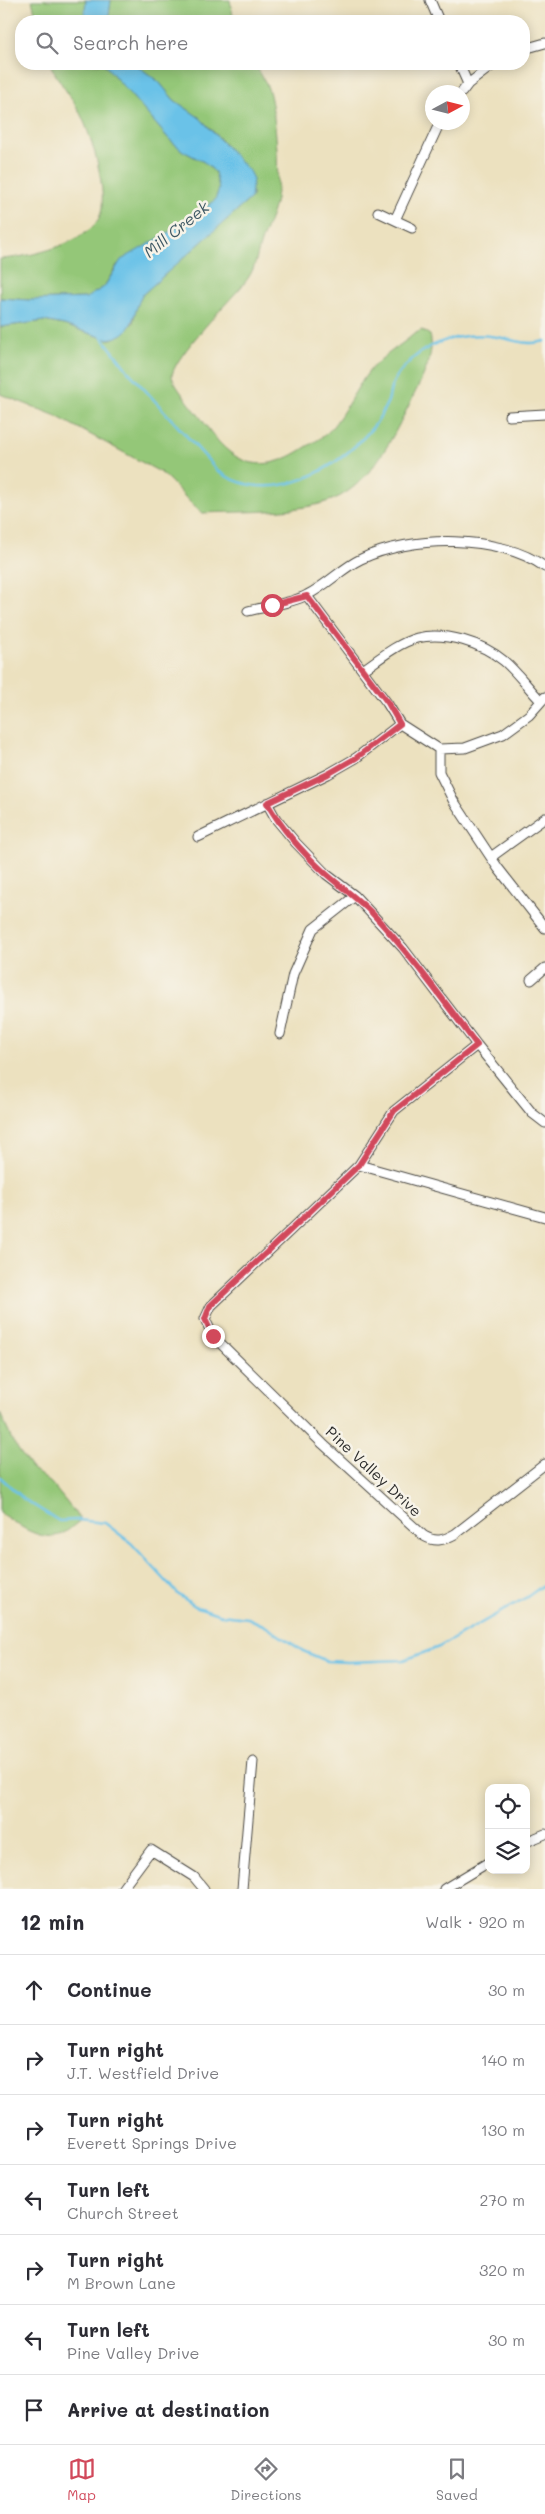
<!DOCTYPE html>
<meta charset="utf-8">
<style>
:root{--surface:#fff;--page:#f7f7f7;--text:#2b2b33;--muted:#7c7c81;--line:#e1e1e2;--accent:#d1495b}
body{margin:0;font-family:Mali,sans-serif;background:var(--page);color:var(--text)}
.controls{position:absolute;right:15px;bottom:15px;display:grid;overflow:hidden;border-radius:10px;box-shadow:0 2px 12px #0003}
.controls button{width:45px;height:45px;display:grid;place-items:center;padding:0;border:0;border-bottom:1px solid var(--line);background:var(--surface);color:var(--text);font:25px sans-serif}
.compass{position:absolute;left:425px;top:85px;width:45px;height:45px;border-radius:50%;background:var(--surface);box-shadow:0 2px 12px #0003;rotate:83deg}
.stop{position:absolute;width:15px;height:15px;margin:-11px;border:4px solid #d1495b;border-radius:50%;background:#fff}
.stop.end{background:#d1495b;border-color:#fff;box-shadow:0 1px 5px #0008}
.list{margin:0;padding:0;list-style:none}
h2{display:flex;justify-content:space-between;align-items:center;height:65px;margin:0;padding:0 20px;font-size:21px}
h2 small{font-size:16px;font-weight:400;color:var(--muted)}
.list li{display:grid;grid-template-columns:32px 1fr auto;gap:15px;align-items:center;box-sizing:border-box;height:70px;padding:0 20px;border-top:1px solid var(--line)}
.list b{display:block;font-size:19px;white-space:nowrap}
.list p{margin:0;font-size:16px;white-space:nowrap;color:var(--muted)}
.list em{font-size:16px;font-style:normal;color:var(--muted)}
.icon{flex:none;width:28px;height:28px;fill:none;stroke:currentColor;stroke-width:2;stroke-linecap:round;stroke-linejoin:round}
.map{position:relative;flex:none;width:545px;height:1889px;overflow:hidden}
.search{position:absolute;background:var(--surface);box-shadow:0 2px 12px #0003;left:15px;right:15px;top:15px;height:55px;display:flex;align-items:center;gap:12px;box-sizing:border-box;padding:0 18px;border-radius:20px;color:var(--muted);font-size:19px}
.sheet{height:555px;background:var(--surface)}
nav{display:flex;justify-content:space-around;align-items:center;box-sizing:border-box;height:70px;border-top:1px solid var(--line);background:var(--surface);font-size:14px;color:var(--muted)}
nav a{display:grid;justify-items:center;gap:2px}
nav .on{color:var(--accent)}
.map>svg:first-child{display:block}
.green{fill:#94c778;stroke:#607952}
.water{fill:#6bc2e8;stroke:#4b768a}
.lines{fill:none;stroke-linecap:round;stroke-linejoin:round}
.stream{stroke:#6bc2e8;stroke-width:2.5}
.street-casing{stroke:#484641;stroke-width:11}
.street{stroke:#fff;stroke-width:9}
.route{stroke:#d1495b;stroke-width:6}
.labels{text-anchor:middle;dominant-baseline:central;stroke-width:5;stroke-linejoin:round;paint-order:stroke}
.street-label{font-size:15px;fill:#2b2b2b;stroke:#f7f3e8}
.water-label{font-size:16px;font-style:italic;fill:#3e5864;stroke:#f7f3e8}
</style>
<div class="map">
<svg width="545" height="1889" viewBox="0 0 545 1889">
<rect width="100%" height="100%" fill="#f7f3e8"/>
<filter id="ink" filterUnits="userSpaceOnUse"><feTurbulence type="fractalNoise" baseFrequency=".02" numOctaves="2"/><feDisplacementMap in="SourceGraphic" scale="10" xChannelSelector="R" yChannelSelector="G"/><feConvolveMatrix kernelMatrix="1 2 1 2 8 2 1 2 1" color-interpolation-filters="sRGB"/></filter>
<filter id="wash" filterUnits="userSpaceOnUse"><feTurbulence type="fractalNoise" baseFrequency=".0096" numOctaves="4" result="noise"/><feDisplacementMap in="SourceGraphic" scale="20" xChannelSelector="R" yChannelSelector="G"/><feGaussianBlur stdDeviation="1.12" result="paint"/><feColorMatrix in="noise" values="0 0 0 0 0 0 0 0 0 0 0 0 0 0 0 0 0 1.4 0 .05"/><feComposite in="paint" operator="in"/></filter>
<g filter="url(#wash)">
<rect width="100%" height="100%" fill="#ece1bf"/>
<path class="green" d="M32 0H86L84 21H37Z
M111 0H230L234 21H112L109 15Z
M50 64H104L169 139 183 151 204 162 215 172 219 189 215 200 206 209 117 265 104 287 86 298 29 300 0 298V259C26 258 93 243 101 213 107 187 92 137 80 113 71 96 58 81 50 64Z
M135 64H255C259 72 266 81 269 91 276 116 280 173 276 199 273 214 266 229 261 242 255 261 256 270 242 286 227 303 176 355 172 375 171 383 197 412 203 421 231 464 260 478 306 447 314 442 324 437 330 430 346 411 355 389 370 370 381 357 400 346 414 334L422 330 430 335C436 356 419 384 410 403 394 435 377 471 347 492 315 515 242 511 202 513 186 501 176 484 160 472L54 415 0 394V327L44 321 64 325 107 339H112L133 323 137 304 143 294 251 198 253 194 224 143 200 118 174 100 159 82Z
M0 1413 13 1442 31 1468 51 1483 81 1520C75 1524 68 1531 62 1534 40 1543 17 1524 0 1513Z"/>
<path class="water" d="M86 0H111L109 15 112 21H84Z
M104 64H135L159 82 174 100 200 118 249 171 253 179 251 198 143 294C131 313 137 336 107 339L64 325 44 321 0 327V298L29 300 86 298 104 287 121 260 195 217 215 200 219 189 215 172 204 162 183 151 169 139Z"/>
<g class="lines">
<path class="stream" d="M102 337 128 371 218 471C271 508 337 471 373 427 379 420 384 409 388 401 390 395 390 388 393 383 398 372 411 359 421 352 442 338 472 332 497 337 515 340 527 346 545 341
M0 1477 25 1500 59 1521 78 1520 105 1523 131 1543 179 1595 195 1606 221 1615 248 1618 265 1626 303 1651 327 1661 348 1662 404 1660 439 1647 527 1597 545 1584"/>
</g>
</g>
<g filter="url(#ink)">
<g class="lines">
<defs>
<path id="street" d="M430 0 439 21
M524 49 545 43
M459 64 468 84
M462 92 468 84 494 64
M378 212 412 228
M395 220 440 122
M509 416 545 414
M307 596 387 703 400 724 439 749 465 748 503 734 529 715 545 697
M248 611C267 606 290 604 307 595 327 585 342 568 361 559 411 535 499 534 545 567
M363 670C379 659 398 643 417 638 445 631 482 643 504 661 517 672 529 689 541 701
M439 749V772L453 800 498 868 545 928
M267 803 276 819 296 843 326 874 355 896 403 948 477 1045 532 1113 545 1123
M198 837 328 774 356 758 400 724
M491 857 545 818
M531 980 545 968
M280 1034 293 974 313 929 355 896
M477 1045 394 1111 359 1165 211 1306 205 1319 213 1336 323 1444 424 1536C436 1543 444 1540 455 1534L545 1464
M359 1165 545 1217
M526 1842 545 1834
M122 1889 151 1850 194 1877 204 1889
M242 1889 253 1761
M444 1889 489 1862"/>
</defs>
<use href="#street" class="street-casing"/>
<use href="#street" class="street"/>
</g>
</g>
<g class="lines" filter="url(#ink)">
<path class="route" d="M213 1336 205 1319 210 1306 359 1165 394 1111 477 1045C443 1000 410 954 372 913 357 898 341 887 325 873 303 853 282 829 267 803L328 774 356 758 400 724 388 703 307 596 272 605"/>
</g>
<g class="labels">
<g class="street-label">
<text transform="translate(374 1471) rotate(43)">Pine Valley Drive</text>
</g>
<g class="water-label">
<text transform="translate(176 229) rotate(-39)">Mill Creek</text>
</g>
</g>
</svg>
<div class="controls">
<button><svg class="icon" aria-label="locate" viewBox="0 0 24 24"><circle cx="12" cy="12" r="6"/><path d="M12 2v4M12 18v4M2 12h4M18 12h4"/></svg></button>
<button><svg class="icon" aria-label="layers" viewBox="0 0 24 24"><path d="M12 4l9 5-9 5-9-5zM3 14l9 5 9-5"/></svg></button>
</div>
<svg class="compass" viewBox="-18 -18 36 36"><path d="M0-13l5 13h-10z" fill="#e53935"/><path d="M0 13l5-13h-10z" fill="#7c7c81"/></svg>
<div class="stop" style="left:272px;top:605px"></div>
<div class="stop end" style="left:213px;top:1336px"></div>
<div class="search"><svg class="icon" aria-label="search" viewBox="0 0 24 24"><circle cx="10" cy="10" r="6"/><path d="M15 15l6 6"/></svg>Search here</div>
</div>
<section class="sheet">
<h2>12 min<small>Walk · 920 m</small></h2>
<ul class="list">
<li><svg class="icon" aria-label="ahead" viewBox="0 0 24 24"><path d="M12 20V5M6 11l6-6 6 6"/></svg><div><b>Continue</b></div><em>30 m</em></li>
<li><svg class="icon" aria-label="right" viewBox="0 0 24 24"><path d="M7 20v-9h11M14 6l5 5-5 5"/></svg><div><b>Turn right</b><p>J.T. Westfield Drive</p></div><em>140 m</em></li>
<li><svg class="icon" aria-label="right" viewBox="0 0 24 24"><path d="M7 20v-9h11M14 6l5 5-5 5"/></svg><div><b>Turn right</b><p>Everett Springs Drive</p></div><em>130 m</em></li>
<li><svg class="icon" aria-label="left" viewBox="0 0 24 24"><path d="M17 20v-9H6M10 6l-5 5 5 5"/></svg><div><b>Turn left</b><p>Church Street</p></div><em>270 m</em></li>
<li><svg class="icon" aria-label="right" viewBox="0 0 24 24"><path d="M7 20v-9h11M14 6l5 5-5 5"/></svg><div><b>Turn right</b><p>M Brown Lane</p></div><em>320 m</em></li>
<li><svg class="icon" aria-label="left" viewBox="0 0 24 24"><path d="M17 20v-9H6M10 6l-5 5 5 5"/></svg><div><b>Turn left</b><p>Pine Valley Drive</p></div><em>30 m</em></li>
<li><svg class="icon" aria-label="arrive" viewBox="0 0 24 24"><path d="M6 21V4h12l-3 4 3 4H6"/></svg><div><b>Arrive at destination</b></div></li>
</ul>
</section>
<nav>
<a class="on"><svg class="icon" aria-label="map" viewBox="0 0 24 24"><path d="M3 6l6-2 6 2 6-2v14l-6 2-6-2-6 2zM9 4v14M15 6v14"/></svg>Map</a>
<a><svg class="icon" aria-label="directions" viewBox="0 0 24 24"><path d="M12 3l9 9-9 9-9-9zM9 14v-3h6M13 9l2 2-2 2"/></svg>Directions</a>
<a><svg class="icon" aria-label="saved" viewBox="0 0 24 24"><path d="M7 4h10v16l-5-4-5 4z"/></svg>Saved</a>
</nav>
